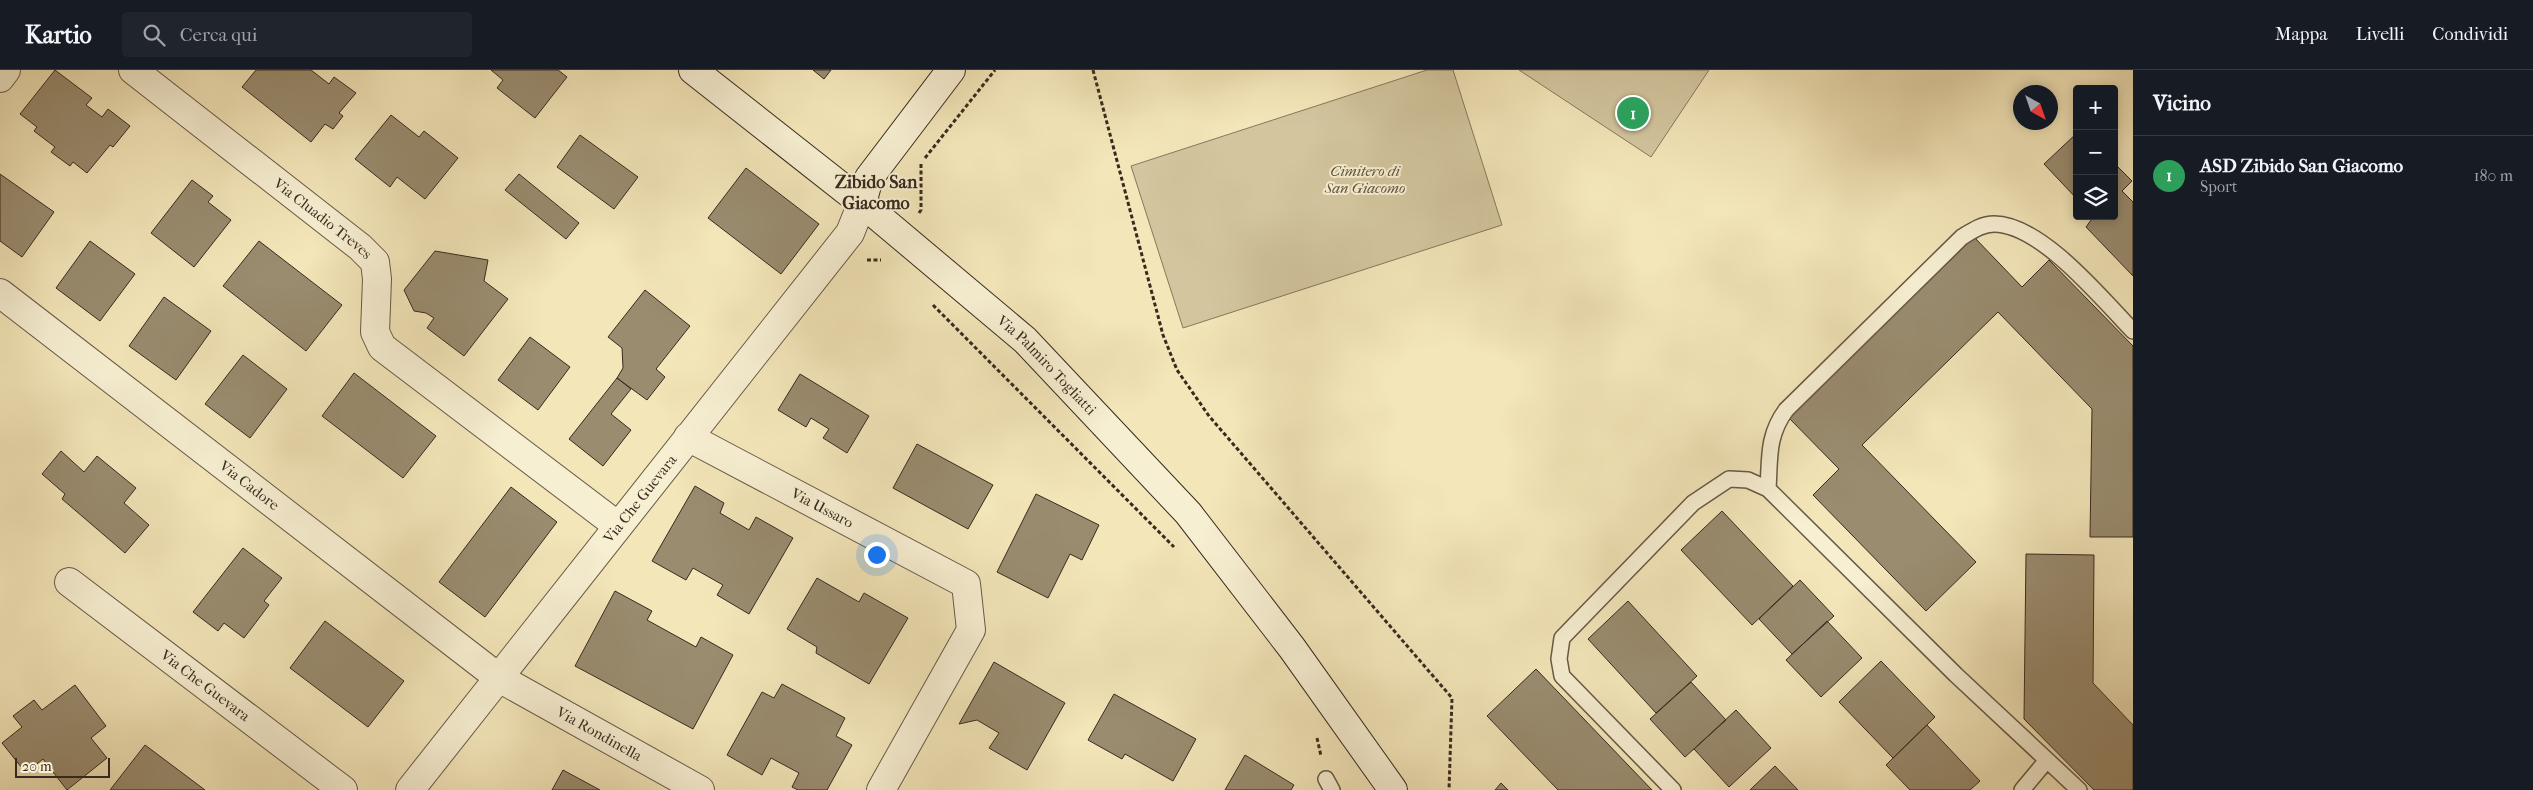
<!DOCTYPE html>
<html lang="it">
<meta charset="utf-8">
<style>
:root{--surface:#171b24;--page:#20242c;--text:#f1f3f6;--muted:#9ea1a6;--line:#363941;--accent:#db2777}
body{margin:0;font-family:"IM FELL French Canon",serif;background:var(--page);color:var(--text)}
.controls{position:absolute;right:15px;top:15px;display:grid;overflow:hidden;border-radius:5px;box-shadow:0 2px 12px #0003}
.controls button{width:45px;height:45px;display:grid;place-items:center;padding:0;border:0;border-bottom:1px solid var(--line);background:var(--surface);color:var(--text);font:25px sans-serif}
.compass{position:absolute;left:2013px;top:15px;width:45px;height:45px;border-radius:50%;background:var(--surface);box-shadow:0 2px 12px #0003;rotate:140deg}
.scale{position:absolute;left:15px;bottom:12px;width:95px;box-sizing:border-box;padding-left:5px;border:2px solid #382a1f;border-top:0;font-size:14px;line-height:18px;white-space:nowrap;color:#382a1f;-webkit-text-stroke:4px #f7efd2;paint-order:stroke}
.you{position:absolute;left:876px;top:484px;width:18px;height:18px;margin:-12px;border:4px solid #fff;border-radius:50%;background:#1a73e8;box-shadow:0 0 0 8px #1a73e833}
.badge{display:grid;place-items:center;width:32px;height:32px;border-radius:50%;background:var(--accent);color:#fff;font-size:16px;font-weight:700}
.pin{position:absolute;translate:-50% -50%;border:2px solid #fff;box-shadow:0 1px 5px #0006}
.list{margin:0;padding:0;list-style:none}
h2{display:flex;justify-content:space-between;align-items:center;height:65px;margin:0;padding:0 20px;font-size:21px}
h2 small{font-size:16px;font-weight:400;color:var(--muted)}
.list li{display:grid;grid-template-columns:32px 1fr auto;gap:15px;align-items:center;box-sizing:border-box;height:80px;padding:0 20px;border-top:1px solid var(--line)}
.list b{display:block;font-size:19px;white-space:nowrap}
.list p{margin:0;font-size:16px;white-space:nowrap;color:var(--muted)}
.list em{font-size:16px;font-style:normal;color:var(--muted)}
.icon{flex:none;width:28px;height:28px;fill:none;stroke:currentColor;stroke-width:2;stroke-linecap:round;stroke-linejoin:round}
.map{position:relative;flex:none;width:2133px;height:720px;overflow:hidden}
header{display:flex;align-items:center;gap:30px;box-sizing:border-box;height:70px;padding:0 25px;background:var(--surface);border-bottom:1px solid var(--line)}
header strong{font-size:24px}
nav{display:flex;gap:28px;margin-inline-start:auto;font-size:18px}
.search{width:350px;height:45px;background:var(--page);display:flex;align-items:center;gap:12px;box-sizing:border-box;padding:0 18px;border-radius:5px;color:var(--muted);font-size:19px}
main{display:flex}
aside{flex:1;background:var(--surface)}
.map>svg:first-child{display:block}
.green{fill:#d3c69f;stroke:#86785f}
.building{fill:#998c6f;stroke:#382a1f}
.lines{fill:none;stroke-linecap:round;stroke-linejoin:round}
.lane-casing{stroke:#675946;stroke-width:18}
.street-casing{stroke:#675946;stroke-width:30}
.secondary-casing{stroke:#382a1f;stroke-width:30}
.path{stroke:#382a1f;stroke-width:3;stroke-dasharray:4 2.5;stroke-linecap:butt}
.lane{stroke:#f7efd2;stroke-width:15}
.street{stroke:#f7efd2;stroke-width:28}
.secondary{stroke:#f7efd2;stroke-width:28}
.labels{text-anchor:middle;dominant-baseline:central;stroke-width:4;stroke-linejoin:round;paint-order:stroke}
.park-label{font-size:15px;font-style:italic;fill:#5f513f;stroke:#f7efd2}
.street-label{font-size:15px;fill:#382a1f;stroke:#f7efd2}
.quarter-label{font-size:18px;font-weight:bold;fill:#382a1f;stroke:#f7efd2}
</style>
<header>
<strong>Kartio</strong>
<div class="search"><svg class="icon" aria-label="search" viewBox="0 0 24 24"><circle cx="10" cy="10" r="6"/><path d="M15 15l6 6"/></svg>Cerca qui</div>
<nav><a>Mappa</a><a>Livelli</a><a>Condividi</a></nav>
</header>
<main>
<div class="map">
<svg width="2133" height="720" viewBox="0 0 2133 720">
<rect width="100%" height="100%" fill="#f3e6b9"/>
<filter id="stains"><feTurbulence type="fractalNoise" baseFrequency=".004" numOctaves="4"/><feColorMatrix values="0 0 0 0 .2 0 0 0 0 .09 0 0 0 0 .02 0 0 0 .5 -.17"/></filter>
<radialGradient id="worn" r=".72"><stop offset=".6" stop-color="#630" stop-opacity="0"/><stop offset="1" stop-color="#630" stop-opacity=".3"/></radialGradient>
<path class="green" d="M1427 0H1453L1502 155 1183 258 1131 96Z
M1519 0H1709L1651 87Z"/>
<path class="building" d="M55 0 92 28 86 35 102 47 108 39 130 56 113 77 110 75 87 103 73 92 70 96 51 82 55 77 34 61 37 57 20 44Z
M256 0H311L329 14 334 7 356 23 339 43 343 46 333 59 325 54 311 72 242 17Z
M491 0H558L567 7 535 48 497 18 503 10Z
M813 0H831L824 9Z
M391 45 419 67 424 61 458 88 425 129 397 107 390 117 355 89Z
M2077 63V129L2044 94Z
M580 65 638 107 614 139 557 97Z
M2114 93 2132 111 2122 121 2133 132V206L2086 157 2094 146H2114Z
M746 98 819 154 781 204 708 148Z
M0 104 54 142 22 187 0 171Z
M519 104 579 153 566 169 505 120Z
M192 110 213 126 208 132 231 150 194 197 151 163Z
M1974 167 2022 217 2049 190 2133 276V467H2090L2092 339 1998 242 1862 375 1976 492 1926 541 1813 425 1839 399 1788 347Z
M90 171 135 204 100 251 56 218Z
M259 171 342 235 306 281 223 216Z
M435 181 488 190 484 211 508 229 464 286 427 258 434 248 426 243 414 241 404 220Z
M645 220 690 256 656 299 665 307 647 330 617 308 623 298 622 278 608 267Z
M164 227 211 261 176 310 129 276Z
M530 267 570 297 538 340 498 310Z
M243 285 287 319 250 368 205 334Z
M354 303 436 366 403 408 322 346Z
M800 304 869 346 847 383 823 368 829 359 811 348 806 357 778 340Z
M617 308 631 319 611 344 631 360 603 396 569 369Z
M917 374 993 415 968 459 893 418Z
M61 381 84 402 97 386 136 418 124 433 149 455 125 483 62 429 65 424 42 404Z
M695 416 724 433 720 443 749 460 756 447 793 468 749 544 717 525 723 515 693 498 686 510 652 491Z
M511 417 557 452 485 547 439 512Z
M1036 424 1099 455 1082 490 1070 484 1048 528 997 502Z
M1722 441 1793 516 1752 555 1681 480Z
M243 478 282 508 264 531 269 535 244 568 224 553 218 561 193 542Z
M2026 484 2094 485 2093 613 2133 655V720H2094L2024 649Z
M817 508 859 532 864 523 908 548 869 614 816 583 817 577 787 559Z
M1800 510 1834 546 1792 584 1759 549Z
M615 521 652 541 647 550 696 577 701 567 733 585 693 659 575 596Z
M1628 531 1697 606 1656 643 1588 569Z
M325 551 404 611 368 657 290 598Z
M1827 551 1862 588 1821 627 1786 590Z
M1881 591 1935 647 1893 688 1839 632Z
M994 592 1065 633 1027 700 989 678 999 663 977 650 959 654Z
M1536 599 1652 720H1558L1487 646Z
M1691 612 1726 650 1685 687 1650 649Z
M782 614 845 648 836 666 852 675 827 720H798L792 717 799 703 771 688 762 705 727 685 762 622 774 628Z
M75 615 106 656 91 668 107 688 67 720 43 689 26 703 2 673 22 657 13 646 34 630 42 640Z
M1114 624 1196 669 1173 711 1125 684 1122 689 1088 670Z
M1736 640 1771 678 1729 717 1694 679Z
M1927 655 1980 711 1970 720H1910L1886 695Z
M145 675 205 720H110Z
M1245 685 1294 715 1291 720H1225Z
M1775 696 1798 720H1750Z
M563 700 600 720H552Z
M1501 713 1508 720H1495Z"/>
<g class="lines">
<defs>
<path id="lane" d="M1768 419C1770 388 1767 366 1786 340L1962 167C1972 161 1982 154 1994 154 2041 154 2102 229 2133 261
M2047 690 2079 720
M1326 709 1332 720
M1673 720 1562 606 1559 589 1562 568 1693 433 1729 409 1748 410 1768 419 1956 605 2047 690 2022 720"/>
<g id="street">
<path id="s1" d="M133 0 360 177 375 192 377 209 375 262 382 277 618 456"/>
<path d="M0 8 6 0"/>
<path id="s2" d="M0 223 499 608 700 720"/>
<path id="s3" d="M688 367 966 514 971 560 881 720"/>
<path id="s4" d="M69 512 343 720"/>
<path id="s5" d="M410 720 850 163 862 133"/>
</g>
<g id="secondary">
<path id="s6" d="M693 0 862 133 1025 270 1188 443 1292 578 1393 720"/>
<path d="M862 133 869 108 951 0"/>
</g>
</defs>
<use href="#lane" class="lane-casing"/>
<use href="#street" class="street-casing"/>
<use href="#secondary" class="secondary-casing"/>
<path class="path" d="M1093 0 1163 265 1177 300 1209 346 1452 628 1449 720
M925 88 995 0
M919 143 921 140V93
M867 190H881
M933 235 1174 477
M1317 668 1321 686"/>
<use href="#lane" class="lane"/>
<use href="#street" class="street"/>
<use href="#secondary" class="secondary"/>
</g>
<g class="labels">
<g class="park-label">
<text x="1365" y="101">Cimitero di<tspan x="1365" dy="17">San Giacomo</tspan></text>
</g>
<g class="street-label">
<text stroke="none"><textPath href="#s1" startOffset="241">Via Cluadio Treves</textPath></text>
<text stroke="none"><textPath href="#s6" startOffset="461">Via Palmiro Togliatti</textPath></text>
<text stroke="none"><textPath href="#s2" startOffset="315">Via Cadore</textPath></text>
<text stroke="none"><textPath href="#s5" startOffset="371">Via Che Guevara</textPath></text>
<text stroke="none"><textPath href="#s3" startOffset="152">Via Ussaro</textPath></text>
<text stroke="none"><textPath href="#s4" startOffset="171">Via Che Guevara</textPath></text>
<text stroke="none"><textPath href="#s2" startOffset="745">Via Rondinella</textPath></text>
</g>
<g class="quarter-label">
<text x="876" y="112">Zibido San<tspan x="876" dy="21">Giacomo</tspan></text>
</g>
</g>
<rect width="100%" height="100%" filter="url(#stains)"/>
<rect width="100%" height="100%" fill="url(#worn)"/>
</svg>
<div class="controls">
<button>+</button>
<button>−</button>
<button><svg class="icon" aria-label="layers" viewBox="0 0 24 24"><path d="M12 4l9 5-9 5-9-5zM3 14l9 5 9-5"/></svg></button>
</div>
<svg class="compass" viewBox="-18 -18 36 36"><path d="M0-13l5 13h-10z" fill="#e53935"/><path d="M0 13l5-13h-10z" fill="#9ea1a6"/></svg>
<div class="scale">20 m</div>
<div class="you"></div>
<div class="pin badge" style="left:1633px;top:43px;background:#2e9e5b">1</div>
</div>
<aside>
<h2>Vicino<small></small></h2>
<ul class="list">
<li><span class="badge" style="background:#2e9e5b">1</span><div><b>ASD Zibido San Giacomo</b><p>Sport</p></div><em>180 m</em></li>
</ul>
</aside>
</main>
